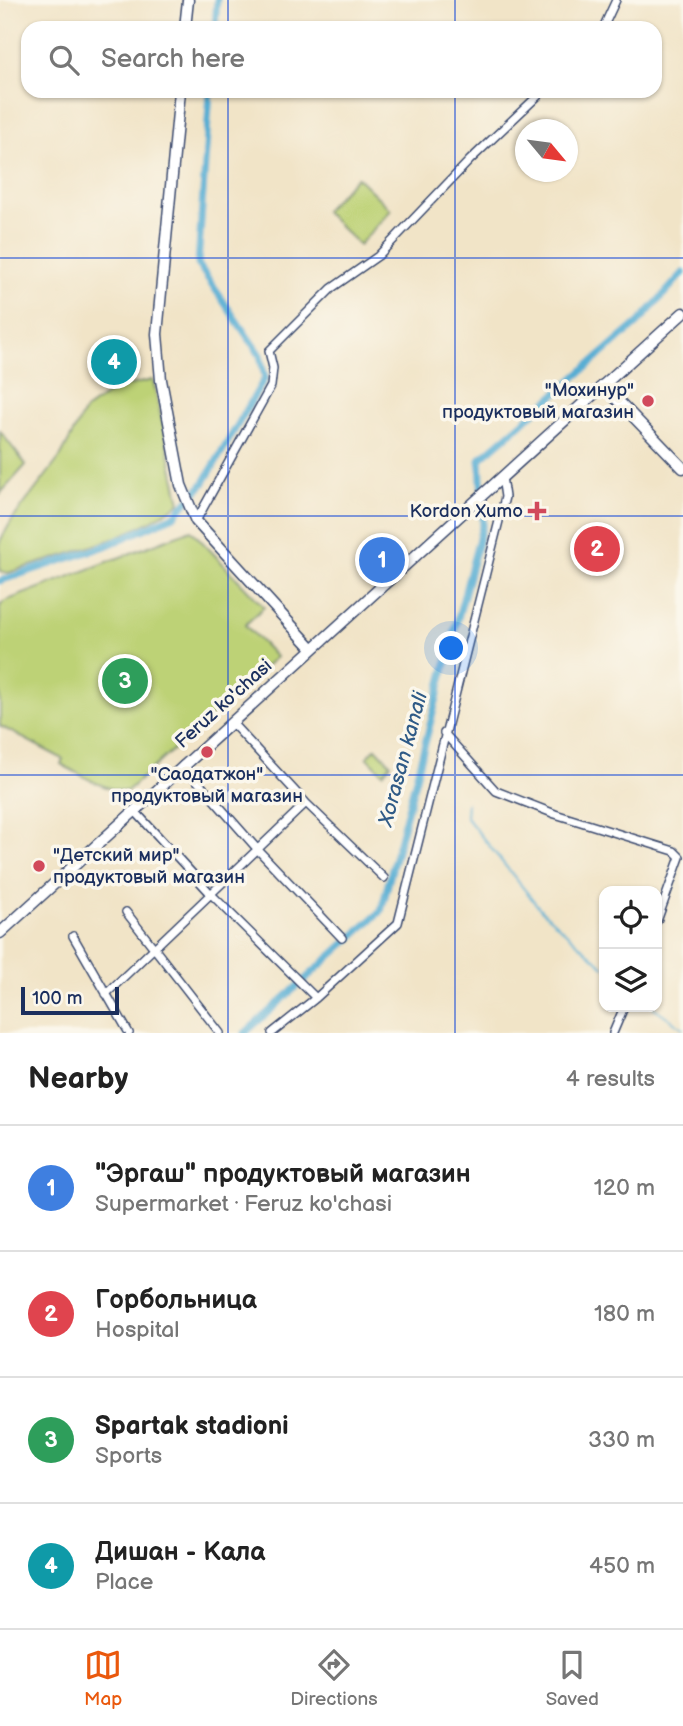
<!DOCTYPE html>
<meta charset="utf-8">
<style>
:root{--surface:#fff;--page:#f6f6f6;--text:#222;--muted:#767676;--line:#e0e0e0;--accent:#ea580c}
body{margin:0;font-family:"Balsamiq Sans",sans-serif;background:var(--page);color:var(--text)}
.controls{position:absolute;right:21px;bottom:21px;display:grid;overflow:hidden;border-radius:14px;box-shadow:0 2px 5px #0004}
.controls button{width:63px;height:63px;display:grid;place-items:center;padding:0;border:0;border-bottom:2px solid var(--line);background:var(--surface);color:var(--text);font:35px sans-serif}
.compass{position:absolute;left:515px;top:119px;width:63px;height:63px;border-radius:50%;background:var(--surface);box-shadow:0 2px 5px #0004;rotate:119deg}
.scale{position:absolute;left:21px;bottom:18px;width:98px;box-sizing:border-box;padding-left:7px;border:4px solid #1b2f5e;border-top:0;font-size:19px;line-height:24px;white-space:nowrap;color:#1b2f5e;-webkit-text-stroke:5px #fbf7ec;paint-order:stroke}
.you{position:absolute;left:452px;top:649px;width:24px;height:24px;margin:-18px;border:5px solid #fff;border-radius:50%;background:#1a73e8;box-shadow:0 0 0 10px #1a73e833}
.badge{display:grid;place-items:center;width:46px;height:46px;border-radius:50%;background:var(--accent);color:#fff;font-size:23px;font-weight:700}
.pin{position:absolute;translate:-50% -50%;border:4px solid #fff;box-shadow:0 2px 7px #0006}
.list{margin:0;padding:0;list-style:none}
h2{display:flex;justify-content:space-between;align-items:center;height:91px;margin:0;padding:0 28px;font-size:30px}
h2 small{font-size:23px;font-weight:400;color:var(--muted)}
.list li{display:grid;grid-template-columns:46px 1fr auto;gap:21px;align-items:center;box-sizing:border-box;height:126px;padding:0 28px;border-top:2px solid var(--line)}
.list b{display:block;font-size:26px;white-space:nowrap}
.list p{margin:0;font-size:23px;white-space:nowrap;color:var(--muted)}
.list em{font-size:23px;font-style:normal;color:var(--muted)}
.icon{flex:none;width:38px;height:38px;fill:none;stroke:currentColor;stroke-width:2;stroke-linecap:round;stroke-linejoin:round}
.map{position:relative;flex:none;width:683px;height:1033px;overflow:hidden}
.search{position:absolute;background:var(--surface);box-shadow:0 2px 5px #0004;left:21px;right:21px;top:21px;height:77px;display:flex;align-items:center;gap:18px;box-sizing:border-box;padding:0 24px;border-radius:21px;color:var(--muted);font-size:26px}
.sheet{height:595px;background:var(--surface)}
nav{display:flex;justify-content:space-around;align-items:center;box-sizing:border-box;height:98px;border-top:2px solid var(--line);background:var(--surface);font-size:19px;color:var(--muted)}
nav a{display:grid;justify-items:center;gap:4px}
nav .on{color:var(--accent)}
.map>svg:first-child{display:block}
.green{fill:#bdd276;stroke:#6c806a;stroke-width:2}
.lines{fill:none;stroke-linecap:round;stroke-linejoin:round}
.stream{stroke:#56add3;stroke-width:2}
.canal{stroke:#56add3;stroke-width:7}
.street-casing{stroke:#3b4a6e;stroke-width:10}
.secondary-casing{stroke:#3b4a6e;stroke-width:13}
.street{stroke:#fff;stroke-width:7}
.secondary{stroke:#fff;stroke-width:10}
.grid{fill:none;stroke:#1d4ed8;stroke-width:2;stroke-opacity:0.55}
.poi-dot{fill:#d1495b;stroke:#fbf7ec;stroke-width:2.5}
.labels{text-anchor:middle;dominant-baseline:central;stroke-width:7;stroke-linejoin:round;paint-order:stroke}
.poi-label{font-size:19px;fill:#1b2f5e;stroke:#fbf7ec;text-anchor:end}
.street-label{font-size:19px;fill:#1b2f5e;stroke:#fbf7ec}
.water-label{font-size:21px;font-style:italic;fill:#305b87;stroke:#fbf7ec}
</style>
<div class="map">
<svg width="683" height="1033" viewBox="0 0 683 1033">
<rect width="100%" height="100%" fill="#fbf7ec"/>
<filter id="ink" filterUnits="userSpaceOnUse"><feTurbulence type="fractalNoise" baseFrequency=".0143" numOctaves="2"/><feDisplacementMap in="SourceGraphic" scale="14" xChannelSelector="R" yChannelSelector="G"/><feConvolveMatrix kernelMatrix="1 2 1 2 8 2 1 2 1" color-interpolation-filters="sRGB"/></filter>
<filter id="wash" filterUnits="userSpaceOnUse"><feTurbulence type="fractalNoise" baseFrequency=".00686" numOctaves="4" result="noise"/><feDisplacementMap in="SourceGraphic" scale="28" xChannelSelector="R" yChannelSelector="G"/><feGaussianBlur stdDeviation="1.57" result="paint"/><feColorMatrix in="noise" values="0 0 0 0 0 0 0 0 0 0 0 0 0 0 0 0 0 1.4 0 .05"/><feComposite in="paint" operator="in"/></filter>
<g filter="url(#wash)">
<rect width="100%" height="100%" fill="#f1e4c7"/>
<path class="green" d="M357 177 391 210 359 245 324 211Z
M153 380 180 503C130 539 66 554 8 573L0 571V541L12 520 61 456 85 410 116 388Z
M0 431 26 465 0 494Z
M191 530 264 607 245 625 276 657 127 791C105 791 81 775 61 764L63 759 0 726V606L5 601Z
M376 748 391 764 383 773 367 757Z"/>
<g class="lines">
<path class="stream" d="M467 803 466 817 541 910 604 967
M653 1007 683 1028"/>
<path class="canal" d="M215 28 217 0
M0 581 103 547 174 516 203 484 265 378 260 355 198 264 210 91
M245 1033 381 911 483 523 480 459 638 323 683 273"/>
</g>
</g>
<g filter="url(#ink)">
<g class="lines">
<defs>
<path id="street" d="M603 28 616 0
M196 521 271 386 273 368 269 351 332 288 378 256 470 160 543 91
M231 722 306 803 384 878
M444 733 496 791 555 814 674 851 680 857 657 921
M183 765 259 851 342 938
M134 810 212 895 316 998
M126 912 220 1033
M73 936 129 1033
M106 994 306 803
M272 1033 316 998 398 923 505 497 502 477
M613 1033 624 1007"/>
<path id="secondary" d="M185 28 188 0
M180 91 157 334 161 380 181 485 196 521 312 648
M603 385 683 468
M0 933 683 313"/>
</defs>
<use href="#street" class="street-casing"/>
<use href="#secondary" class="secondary-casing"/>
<use href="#street" class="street"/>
<use href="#secondary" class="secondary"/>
</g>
</g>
<path class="grid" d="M228 0V28M455 0V28M228 91V1033M455 91V1033M0 258H683M0 516H683M0 775H683"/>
<g class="poi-dot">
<circle cx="648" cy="401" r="7"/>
<path d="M533.5 500.5h7v7h7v7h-7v7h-7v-7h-7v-7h7z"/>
<circle cx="207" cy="752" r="7"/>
<circle cx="39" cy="866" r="7"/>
</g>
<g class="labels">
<g class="poi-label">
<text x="634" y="390">"Мохинур"<tspan x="634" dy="22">продуктовый магазин</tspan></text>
<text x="523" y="511">Kordon Xumo</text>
<text x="207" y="774" text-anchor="middle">"Саодатжон"<tspan x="207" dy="22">продуктовый магазин</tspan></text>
<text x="53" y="855" text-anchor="start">"Детский мир"<tspan x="53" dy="22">продуктовый магазин</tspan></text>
</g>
<g class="street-label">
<text transform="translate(224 704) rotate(-42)">Feruz ko'chasi</text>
</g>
<g class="water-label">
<text transform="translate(403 759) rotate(-75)">Xorasan kanali</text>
</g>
</g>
</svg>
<div class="controls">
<button><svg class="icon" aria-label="locate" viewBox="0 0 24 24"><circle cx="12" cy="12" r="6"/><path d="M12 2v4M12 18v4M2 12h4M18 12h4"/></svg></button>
<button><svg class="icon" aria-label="layers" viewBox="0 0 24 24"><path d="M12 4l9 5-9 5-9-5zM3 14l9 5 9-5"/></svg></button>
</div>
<svg class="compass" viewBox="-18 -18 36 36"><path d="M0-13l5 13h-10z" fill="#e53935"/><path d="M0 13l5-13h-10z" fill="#767676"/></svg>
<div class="scale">100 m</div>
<div class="you"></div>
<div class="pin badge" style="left:382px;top:560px;background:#3f7fe0">1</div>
<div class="pin badge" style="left:597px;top:549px;background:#e0444e">2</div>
<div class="pin badge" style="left:125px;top:681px;background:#2e9e5b">3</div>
<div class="pin badge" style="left:114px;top:362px;background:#0f9aa8">4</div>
<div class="search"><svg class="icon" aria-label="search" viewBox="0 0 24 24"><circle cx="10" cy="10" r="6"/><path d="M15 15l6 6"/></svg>Search here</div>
</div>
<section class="sheet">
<h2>Nearby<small>4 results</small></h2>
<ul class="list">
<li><span class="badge" style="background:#3f7fe0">1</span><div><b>&quot;Эргаш&quot; продуктовый магазин</b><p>Supermarket · Feruz ko'chasi</p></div><em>120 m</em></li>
<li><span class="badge" style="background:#e0444e">2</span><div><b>Горбольница</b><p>Hospital</p></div><em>180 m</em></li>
<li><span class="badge" style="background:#2e9e5b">3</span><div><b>Spartak stadioni</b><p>Sports</p></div><em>330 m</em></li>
<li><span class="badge" style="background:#0f9aa8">4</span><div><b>Дишан - Кала</b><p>Place</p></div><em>450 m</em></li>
</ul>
</section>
<nav>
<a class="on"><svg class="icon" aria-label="map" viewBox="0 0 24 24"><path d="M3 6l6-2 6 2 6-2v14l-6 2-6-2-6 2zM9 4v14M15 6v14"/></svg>Map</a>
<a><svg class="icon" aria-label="directions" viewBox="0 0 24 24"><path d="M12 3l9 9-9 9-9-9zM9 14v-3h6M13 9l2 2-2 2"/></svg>Directions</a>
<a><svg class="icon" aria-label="saved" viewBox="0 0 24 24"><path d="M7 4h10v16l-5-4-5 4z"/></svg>Saved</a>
</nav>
